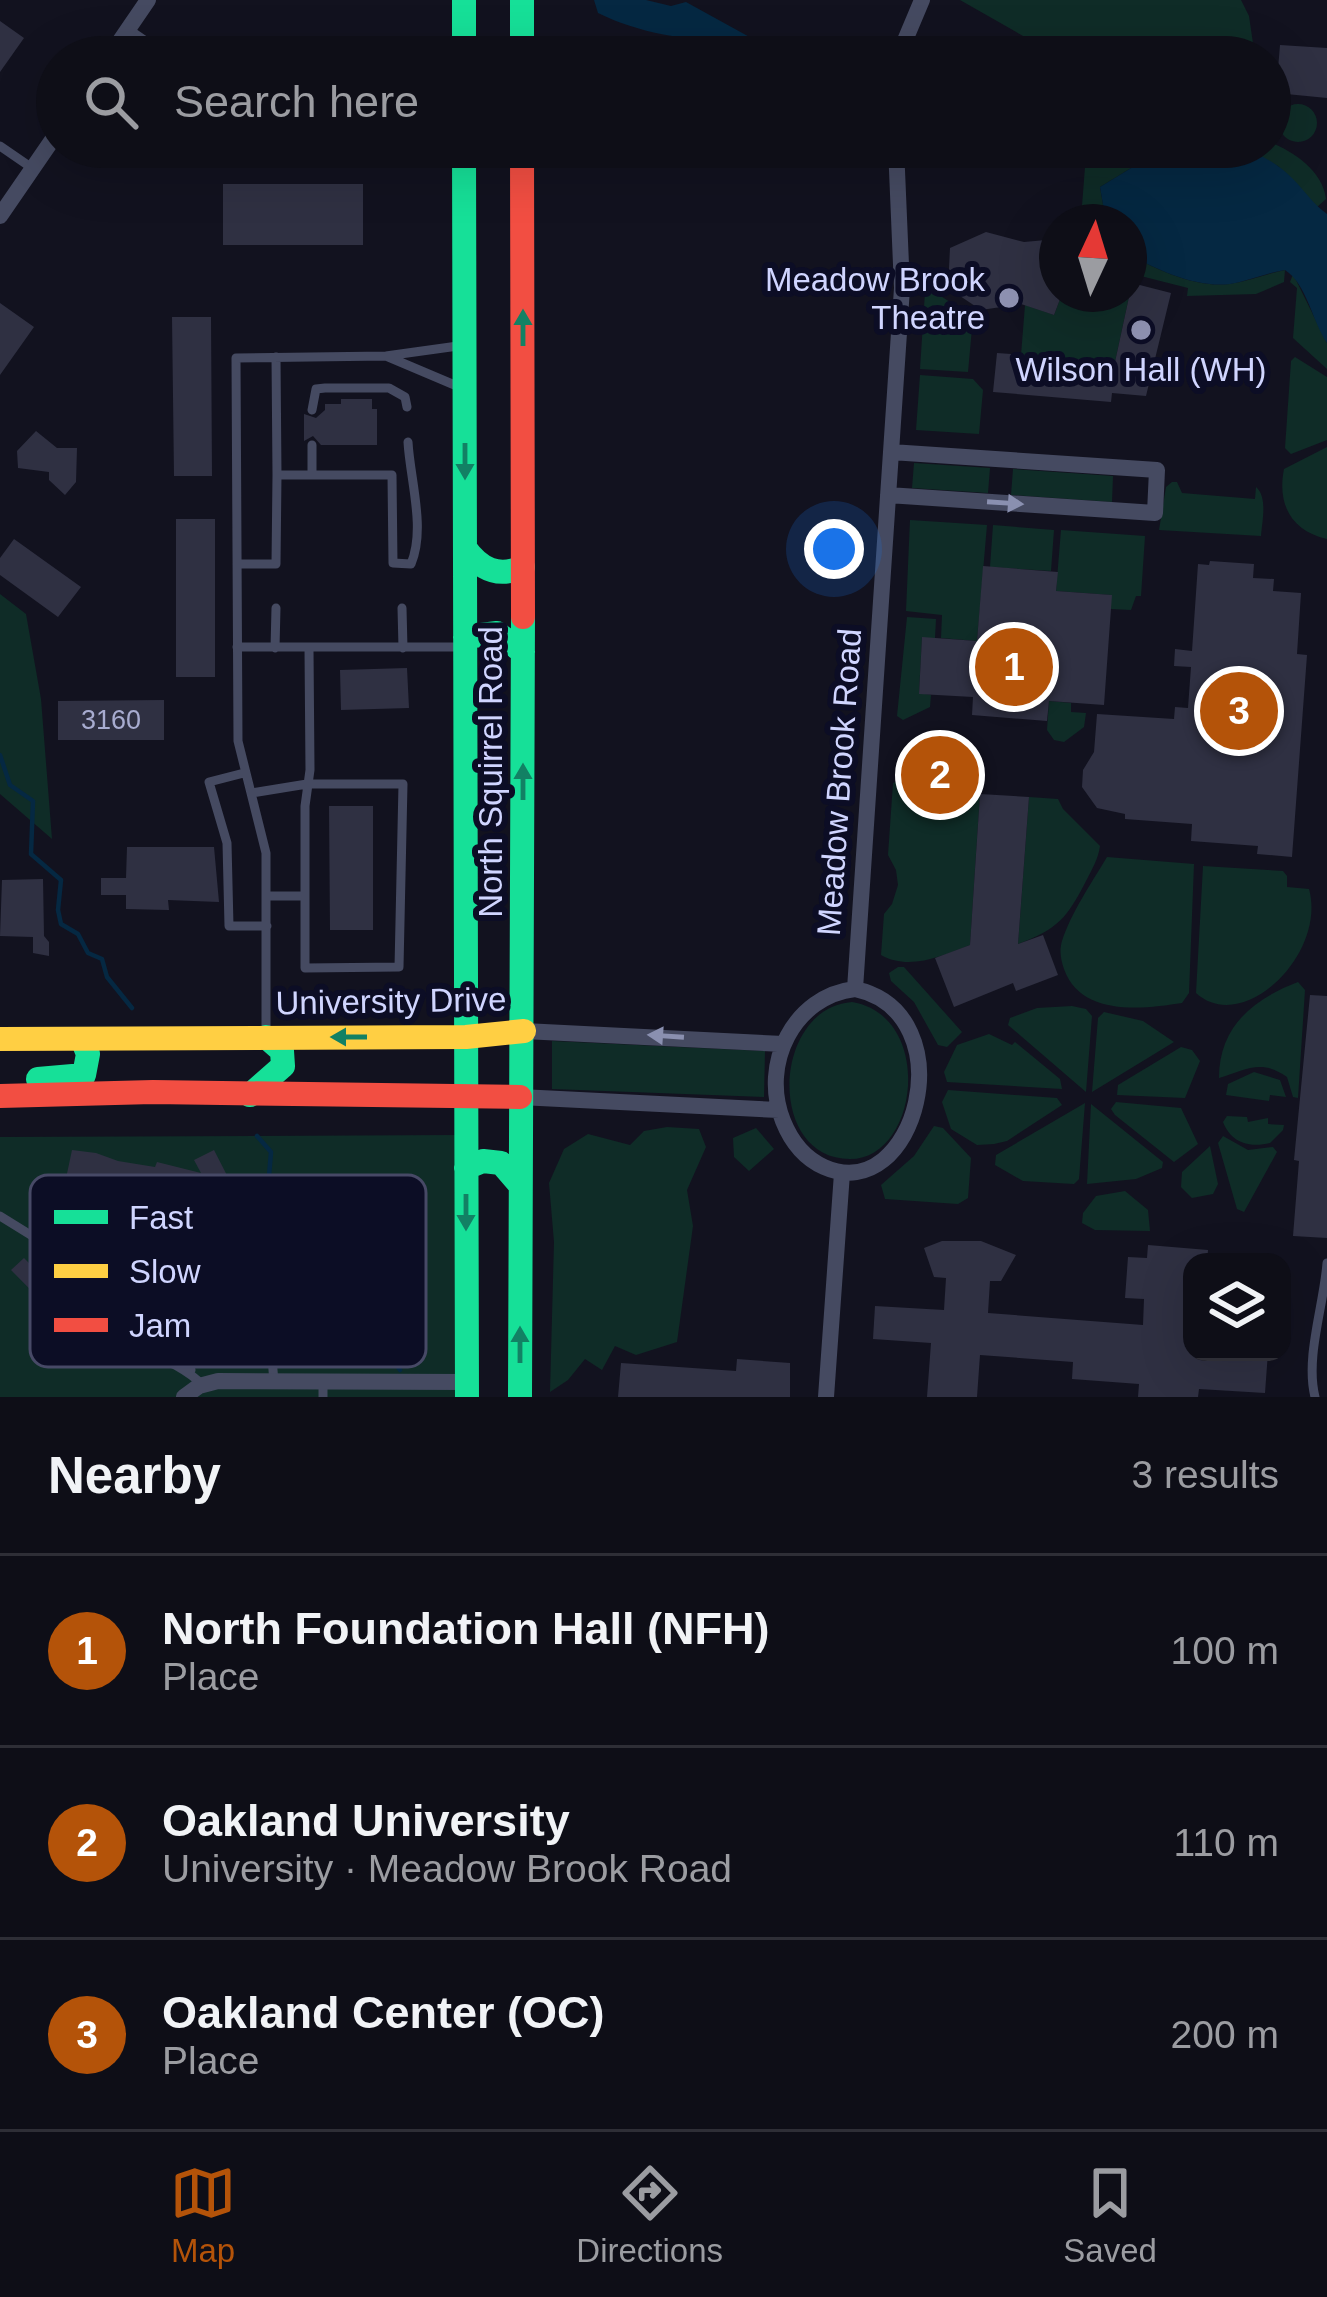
<!DOCTYPE html>
<meta charset="utf-8">
<style>
:root{--surface:#0e0e17;--page:#1c1c24;--text:#f1f3f6;--muted:#9b9ca1;--line:#2e2e36;--accent:#b45309}
body{margin:0;font-family:Arial,sans-serif;background:var(--page);color:var(--text)}
.controls{position:absolute;right:36px;bottom:36px;display:grid;overflow:hidden;border-radius:24px;box-shadow:0 12px 48px #0002}
.controls button{width:108px;height:108px;display:grid;place-items:center;padding:0;border:0;border-bottom:3px solid var(--line);background:var(--surface);color:var(--text);font:60px sans-serif}
.compass{position:absolute;left:1039px;top:204px;width:108px;height:108px;border-radius:50%;background:var(--surface);box-shadow:0 12px 48px #0002;rotate:4deg}
.you{position:absolute;left:834px;top:549px;width:42px;height:42px;margin:-30px;border:9px solid #fff;border-radius:50%;background:#1a73e8;box-shadow:0 0 0 18px #1a73e833}
.badge{display:grid;place-items:center;width:78px;height:78px;border-radius:50%;background:var(--accent);color:#fff;font-size:39px;font-weight:700}
.pin{position:absolute;translate:-50% -50%;border:6px solid #fff;box-shadow:0 3px 12px #0006}
.list{margin:0;padding:0;list-style:none}
h2{display:flex;justify-content:space-between;align-items:center;height:156px;margin:0;padding:0 48px;font-size:51px}
h2 small{font-size:39px;font-weight:400;color:var(--muted)}
.list li{display:grid;grid-template-columns:78px 1fr auto;gap:36px;align-items:center;box-sizing:border-box;height:192px;padding:0 48px;border-top:3px solid var(--line)}
.list b{display:block;font-size:45px;white-space:nowrap}
.list p{margin:0;font-size:39px;white-space:nowrap;color:var(--muted)}
.list em{font-size:39px;font-style:normal;color:var(--muted)}
.icon{flex:none;width:66px;height:66px;fill:none;stroke:currentColor;stroke-width:2;stroke-linecap:round;stroke-linejoin:round}
.map{position:relative;flex:none;width:1327px;height:1397px;overflow:hidden}
.search{position:absolute;background:var(--surface);box-shadow:0 12px 48px #0002;left:36px;right:36px;top:36px;height:132px;display:flex;align-items:center;gap:30px;box-sizing:border-box;padding:0 42px;border-radius:66px;color:var(--muted);font-size:45px}
.sheet{height:732px;background:var(--surface)}
nav{display:flex;justify-content:space-around;align-items:center;box-sizing:border-box;height:168px;border-top:3px solid var(--line);background:var(--surface);font-size:33px;color:var(--muted)}
nav a{display:grid;justify-items:center;gap:6px}
nav .on{color:var(--accent)}
.map>svg:first-child{display:block}
.green{fill:#0f2c27}
.water{fill:#052842}
.lines{fill:none;stroke-linecap:round;stroke-linejoin:round}
.stream{stroke:#052842;stroke-width:4.5}
.building{fill:#2f3042}
.lane{stroke:#454a61;stroke-width:9}
.street{stroke:#454a61;stroke-width:16}
.fast{stroke:#16e098;stroke-width:24}
.slow{stroke:#ffcf43;stroke-width:24}
.jam{stroke:#f24e42;stroke-width:24}
.oneway{fill:#128164}
.oneway2{fill:#8a90b0}
.poi-dot{fill:#8e91b1;stroke:#0c0d25;stroke-width:4.5}
.labels{text-anchor:middle;dominant-baseline:central;stroke-width:12;stroke-linejoin:round;paint-order:stroke}
.number-label{font-size:27px;fill:#a8acd0}
.poi-label{font-size:33px;fill:#d0d5ff;stroke:#0c0d25;text-anchor:end}
.street-label{font-size:33px;fill:#d0d5ff;stroke:#0c0d25}
.key{fill:#0c0d25;stroke:#474966;stroke-width:3}
.key-label{font-size:33px;fill:#d0d5ff}
</style>
<div class="map">
<svg width="1327" height="1397" viewBox="0 0 1327 1397">
<rect width="100%" height="100%" fill="#12121f"/>
<path class="green" d="M960 0H1241L1249 16 1255 57H1060Z
M1279 123a19 19 0 1 1 38 0a19 19 0 1 1-38 0Z
M1270 142C1294 152 1323 171 1326 199L1317 207 1278 166 1243 147H1270Z
M1107 147H1187L1141 162 1100 187 1106 222H1078L1077 207 1082 206 1085 167 1081 164Z
M1129 254C1157 270 1196 288 1229 284 1249 281 1266 274 1285 270L1284 282 1256 294 1187 296 1188 288 1129 273Z
M1293 274 1327 343V369L1293 338 1297 288 1290 282Z
M1129 282 1132 283 1115 362 1021 355 1025 305 1054 315 1062 294H1129Z
M925 292 936 293 973 317 968 372 920 369Z
M1295 357 1327 377V440L1291 454 1285 448 1291 361Z
M920 375 973 379 983 390 979 434 916 430Z
M1327 447V539C1291 531 1277 504 1284 469Z
M914 463 990 468 988 493 912 488Z
M1013 469 1113 476 1112 502 1011 495Z
M1172 482H1177L1182 493 1255 499 1256 487C1268 497 1262 522 1261 536L1159 530 1166 487Z
M910 520 987 525 977 641 941 638 942 615 906 611Z
M993 525 1054 530 1051 571 990 567Z
M1061 530 1145 536 1141 596H1136L1131 610 1111 609V595L1056 591Z
M0 594 26 614 41 699 52 839 0 794Z
M907 617 936 619 935 638H922L919 693 931 695 930 707 903 720 897 716Z
M1049 701 1071 703V712L1086 713 1084 727 1064 742 1054 740 1047 730Z
M899 780C920 797 938 799 963 786L967 793 980 794 970 945C942 956 909 971 881 955L884 914 892 904 898 885 896 870 888 855 893 783Z
M1029 797 1058 799 1063 809 1100 846C1098 860 1092 869 1086 881 1067 918 1058 929 1018 944Z
M1107 857 1194 864 1189 993 1182 1003C1143 1009 1081 1017 1064 969 1061 960 1059 951 1062 941 1071 913 1092 882 1107 857Z
M1203 866 1283 871 1287 876V887L1309 889C1327 954 1243 1036 1196 993Z
M898 967H904L962 1032 947 1047 938 1045 914 1002 891 981 889 973Z
M1298 982 1305 990 1298 1098 1293 1097 1287 1077C1260 1058 1245 1071 1219 1078 1219 1027 1253 999 1298 982Z
M852 1002C935 1016 919 1159 850 1159 766 1159 772 1008 852 1002Z
M1072 1006 1086 1009 1092 1016 1086 1092 1008 1025 1010 1018 1037 1008Z
M1104 1012 1143 1021 1174 1042 1092 1092 1098 1018Z
M989 1034 1012 1045 1015 1042 1060 1079 1062 1089 947 1082 944 1072 957 1045Z
M552 1041 765 1051 764 1097 552 1089Z
M1181 1047 1192 1050 1200 1061 1185 1098 1117 1095 1118 1085Z
M1254 1072 1280 1080 1286 1097 1270 1095 1269 1101 1226 1095 1228 1084Z
M948 1090 1057 1098 1062 1105 1007 1141 994 1144 977 1145 951 1129 942 1102Z
M1116 1102 1181 1108 1198 1144 1174 1162 1115 1115 1111 1109Z
M1085 1103 1079 1179 1074 1184 1023 1181 995 1165 996 1155Z
M1091 1104 1163 1162 1162 1168 1136 1179 1087 1184Z
M1227 1116 1247 1117 1248 1122 1268 1118V1124L1284 1125 1283 1130 1270 1143C1250 1148 1231 1143 1223 1122Z
M934 1126 943 1128 971 1158 968 1198 958 1204 885 1199 881 1185 914 1156Z
M667 1127 699 1129 706 1147 687 1190 693 1226 677 1342 636 1355 615 1346 602 1370 585 1359 568 1380 550 1392 554 1242 549 1183 564 1149 588 1134 630 1145 644 1131Z
M756 1128 774 1149 749 1171 734 1157 733 1138Z
M458 1135 464 1397H0V1137Z
M1223 1136 1248 1150 1273 1147 1277 1152 1244 1212 1237 1209 1218 1143Z
M1210 1146 1218 1184 1213 1194 1192 1198 1181 1187 1182 1172Z
M1125 1191 1148 1210 1150 1231 1095 1230 1082 1223 1083 1213 1096 1196Z"/>
<path class="water" d="M594 0H646L671 6 686 2 766 46 773 57H747L732 41C688 41 638 33 598 13Z
M1185 147C1228 146 1261 146 1293 179 1305 191 1313 204 1327 214V343C1312 321 1307 284 1285 270 1266 273 1249 281 1230 284 1196 288 1157 270 1129 254V222H1106L1100 187 1141 162Z"/>
<g class="lines">
<path class="stream" d="M0 755 10 785 33 801 31 854 61 880 58 910 61 924 78 934 88 953 102 959 107 977 132 1008
M257 1136 271 1152 269 1176 275 1187 285 1197 308 1207 344 1252 365 1265 373 1281 387 1352 400 1370"/>
</g>
<path class="building" d="M0 21 24 38 0 72Z
M1280 45 1327 48V98L1276 93Z
M223 184H363V245H223Z
M986 232 1024 242 1057 239V294H1062L1054 315 1021 304 981 310 948 288 950 248Z
M1132 283 1171 293 1146 396 1112 393 1111 402 993 392 997 353 1115 362Z
M0 303 34 327 0 375Z
M172 317H211L212 476H174Z
M341 399H372V409H377V445H321L313 436 304 441V414L316 418 325 410V404H341Z
M36 431 57 448H77L76 482 65 495 49 480V472L18 468 17 451Z
M176 519H215V677H176Z
M14 539 81 587 58 617 0 575V558Z
M1210 561 1254 564 1253 578 1274 579 1273 591 1301 593 1297 654 1307 655 1292 857 1257 854 1258 846 1191 841 1192 824 1125 819V814L1097 808 1082 787 1083 770 1094 752 1097 714 1174 719 1175 707 1188 708 1191 667 1174 666 1175 649 1192 651 1198 564 1209 565Z
M983 566 1058 572 1056 591 1112 595 1104 705 1049 701 1047 721 972 715 973 697 919 694 922 637 977 641Z
M407 668 409 708 341 710 340 670Z
M164 700V740H58V701Z
M980 794 1029 797 1018 944 1043 935 1058 975 1016 991 1013 983 954 1007 935 958 970 945Z
M329 806H373V930H330Z
M127 847H214L219 902 168 900 169 910 126 909V895H101V878H126Z
M43 879 44 936 49 942V956L33 953V937L0 936 2 880Z
M1310 995 1327 996V1238L1293 1236 1299 1161 1294 1160Z
M72 1150 96 1153 118 1161 155 1167 157 1162 201 1173 194 1160 214 1150 235 1191 216 1201 211 1192 200 1209 186 1216 215 1230 211 1239 218 1242 192 1312 182 1308 173 1322H162V1339L143 1327 156 1322 154 1309 159 1301 98 1277 111 1246 128 1253 153 1204 65 1183Z
M942 1241H981L1016 1255 1001 1281H990L988 1313 1143 1325 1144 1299 1125 1298 1128 1257 1147 1258 1148 1245 1208 1250 1207 1262H1192V1352H1268L1265 1393 1199 1389 1198 1397H1138L1139 1384 1072 1379 1073 1362 980 1355 977 1397H927L931 1343 873 1339 875 1306 944 1310 946 1278 934 1277 924 1248Z
M58 1252 115 1310 82 1342 11 1270 24 1258 38 1272Z
M737 1359 790 1363V1397H618L621 1363 736 1371Z"/>
<g class="lines">
<path class="lane" d="M128 29 169 57
M175 57 181 52 229 53
M0 146 32 168
M386 356 464 389
M276 357 277 475
M312 410 316 389 325 388H389L405 397 407 407
M312 475V445
M237 564H276L277 475H392L393 563 411 564C426 529 410 479 408 442
M402 608 403 648
M237 647H460
M275 648 276 608
M244 773 209 782 227 843 229 926H267
M252 793 307 784H403L399 967 305 968V806L310 770 309 649
M267 896H305
M266 1037V853L238 741 236 358 386 356 465 345
M0 1216 42 1242 63 1237 96 1213
M268 1249C274 1293 269 1337 274 1381
M149 1317 133 1308C123 1311 113 1324 115 1335 139 1348 188 1367 202 1385
M168 1329 180 1339 191 1370
M323 1397V1384
M1315 1397C1305 1357 1324 1305 1327 1263"/>
<path class="street" d="M109 57 148 0
M898 57 922 0
M0 216 57 133
M888 495 1155 513 1157 470 891 452
M855 989 902 288 896 147
M855 989C967 1013 916 1208 824 1167 804 1158 791 1141 783 1121 760 1064 794 996 855 989Z
M524 1031 783 1044
M520 1097 779 1110
M184 1397 199 1386 218 1381 466 1382
M826 1397 842 1173"/>
<path class="fast" d="M464 0V57
M522 0V57
M464 147 467 1397
M465 548C480 569 498 578 523 567
M465 637 497 633 523 652
M38 1079 84 1075 88 1054 82 1039
M250 1095 283 1066 282 1051 266 1037
M466 1168 483 1161 501 1163 520 1185
M520 1397 523 617"/>
<path class="slow" d="M0 1039 466 1037 524 1031"/>
<path class="jam" d="M522 147 523 617
M0 1096 153 1092 520 1097"/>
</g>
<defs><path id="oneway-solid" d="M-6-.8H1V-3.2L6.5 0L1 3.2V.8H-6Z" transform="scale(3)"/></defs>
<g class="oneway">
<use href="#oneway-solid" transform="translate(523 328) rotate(-90)"/>
<use href="#oneway-solid" transform="translate(465 461) rotate(90)"/>
<use href="#oneway-solid" transform="translate(523 782) rotate(-90)"/>
<use href="#oneway-solid" transform="translate(349 1037) rotate(180)"/>
<use href="#oneway-solid" transform="translate(466 1212) rotate(90)"/>
<use href="#oneway-solid" transform="translate(520 1345) rotate(-90)"/>
</g>
<g class="oneway2">
<use href="#oneway-solid" transform="translate(1005 503) rotate(4)"/>
<use href="#oneway-solid" transform="translate(666 1036) rotate(-176)"/>
</g>
<g class="poi-dot">
<circle cx="1009" cy="298" r="12"/>
<circle cx="1141" cy="330" r="12"/>
</g>
<g class="labels">
<g class="number-label">
<text x="111" y="720">3160</text>
</g>
<g class="poi-label">
<text x="985" y="279">Meadow Brook<tspan x="985" dy="38">Theatre</tspan></text>
<text x="1141" y="369" text-anchor="middle">Wilson Hall (WH)</text>
</g>
<g class="street-label">
<text transform="translate(490 772) rotate(-90)">North Squirrel Road</text>
<text transform="translate(839 782) rotate(-86)">Meadow Brook Road</text>
<text transform="translate(391 1001) rotate(-1)">University Drive</text>
</g>
</g>
<rect x="30" y="1175" width="396" height="192" rx="18" class="key"/>
<rect x="54" y="1210" width="54" height="14" fill="#16e098"/>
<rect x="54" y="1264" width="54" height="14" fill="#ffcf43"/>
<rect x="54" y="1318" width="54" height="14" fill="#f24e42"/>
<g class="key-label">
<text x="129" y="1229">Fast</text>
<text x="129" y="1283">Slow</text>
<text x="129" y="1337">Jam</text>
</g>
</svg>
<div class="controls">
<button><svg class="icon" aria-label="layers" viewBox="0 0 24 24"><path d="M12 4l9 5-9 5-9-5zM3 14l9 5 9-5"/></svg></button>
</div>
<svg class="compass" viewBox="-18 -18 36 36"><path d="M0-13l5 13h-10z" fill="#e53935"/><path d="M0 13l5-13h-10z" fill="#9b9ca1"/></svg>
<div class="you"></div>
<div class="pin badge" style="left:1014px;top:667px">1</div>
<div class="pin badge" style="left:940px;top:775px">2</div>
<div class="pin badge" style="left:1239px;top:711px">3</div>
<div class="search"><svg class="icon" aria-label="search" viewBox="0 0 24 24"><circle cx="10" cy="10" r="6"/><path d="M15 15l6 6"/></svg>Search here</div>
</div>
<section class="sheet">
<h2>Nearby<small>3 results</small></h2>
<ul class="list">
<li><span class="badge">1</span><div><b>North Foundation Hall (NFH)</b><p>Place</p></div><em>100 m</em></li>
<li><span class="badge">2</span><div><b>Oakland University</b><p>University · Meadow Brook Road</p></div><em>110 m</em></li>
<li><span class="badge">3</span><div><b>Oakland Center (OC)</b><p>Place</p></div><em>200 m</em></li>
</ul>
</section>
<nav>
<a class="on"><svg class="icon" aria-label="map" viewBox="0 0 24 24"><path d="M3 6l6-2 6 2 6-2v14l-6 2-6-2-6 2zM9 4v14M15 6v14"/></svg>Map</a>
<a><svg class="icon" aria-label="directions" viewBox="0 0 24 24"><path d="M12 3l9 9-9 9-9-9zM9 14v-3h6M13 9l2 2-2 2"/></svg>Directions</a>
<a><svg class="icon" aria-label="saved" viewBox="0 0 24 24"><path d="M7 4h10v16l-5-4-5 4z"/></svg>Saved</a>
</nav>
